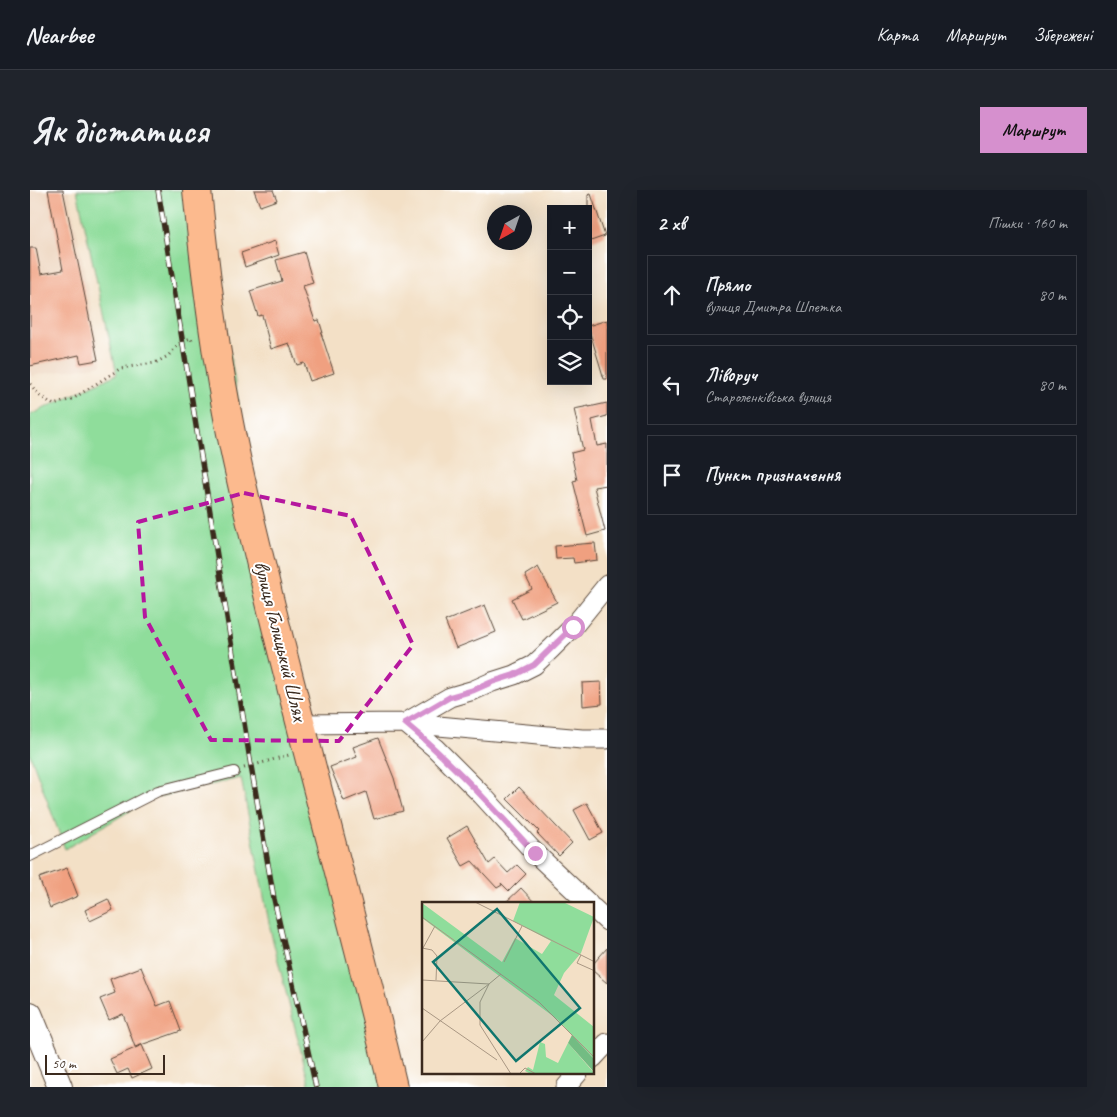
<!DOCTYPE html>
<html lang="uk">
<meta charset="utf-8">
<style>
:root{--surface:#171b24;--page:#20242c;--text:#f1f3f6;--muted:#9ea1a6;--line:#363941;--accent:#d690ce}
body{margin:0;font-family:Caveat,sans-serif;background:var(--page);color:var(--text)}
.controls{position:absolute;right:15px;top:15px;display:grid;overflow:hidden;border-radius:0px;box-shadow:0 5px 20px #0002}
.controls button{width:45px;height:45px;display:grid;place-items:center;padding:0;border:0;border-bottom:1px solid var(--line);background:var(--surface);color:var(--text);font:25px sans-serif}
.compass{position:absolute;left:457px;top:15px;width:45px;height:45px;border-radius:50%;background:var(--surface);box-shadow:0 5px 20px #0002;rotate:220deg}
.scale{position:absolute;left:15px;bottom:12px;width:120px;box-sizing:border-box;padding-left:5px;border:2px solid #3b2a1e;border-top:0;font-size:14px;line-height:18px;white-space:nowrap;color:#3b2a1e;-webkit-text-stroke:4px #fff;paint-order:stroke}
.stop{position:absolute;width:15px;height:15px;margin:-11px;border:4px solid #d690ce;border-radius:50%;background:#fff}
.stop.end{background:#d690ce;border-color:#fff;box-shadow:0 1px 5px #0008}
.list{margin:0;padding:0;list-style:none}
h2{display:flex;justify-content:space-between;align-items:center;height:65px;margin:0;padding:0 20px;font-size:21px}
h2 small{font-size:16px;font-weight:400;color:var(--muted)}
.list li{display:grid;grid-template-columns:32px 1fr auto;gap:15px;align-items:center;box-sizing:border-box;height:80px;margin:0 10px 10px;padding:0 10px;border:1px solid var(--line);border-radius:0px}
.list b{display:block;font-size:19px;white-space:nowrap}
.list p{margin:0;font-size:16px;white-space:nowrap;color:var(--muted)}
.list em{font-size:16px;font-style:normal;color:var(--muted)}
.icon{flex:none;width:28px;height:28px;fill:none;stroke:currentColor;stroke-width:2;stroke-linecap:round;stroke-linejoin:round}
.map{position:relative;flex:none;width:577px;height:897px;overflow:hidden;border-radius:0px}
header{display:flex;align-items:center;gap:30px;box-sizing:border-box;height:70px;padding:0 25px;background:var(--surface);border-bottom:1px solid var(--line)}
header strong{font-size:24px}
nav{display:flex;gap:28px;margin-inline-start:auto;font-size:18px}
.intro{display:flex;align-items:center;justify-content:space-between;box-sizing:border-box;height:120px;padding:0 30px}
h1{margin:0;font-size:35px}
.button{padding:12px 22px;border-radius:0px;background:var(--accent);color:#111;font-size:18px;font-weight:700}
main{display:flex;gap:30px;padding:0 30px}
aside{flex:1;background:var(--surface);border-radius:0px;box-shadow:0 5px 20px #0002}
.map>svg:first-child{display:block}
.built{fill:#ecd2b9}
.green{fill:#8fdd9b;stroke:#65845c}
.building{fill:#f0a080}
.lines{fill:none;stroke-linecap:round;stroke-linejoin:round}
.service-casing{stroke:#574537;stroke-width:12}
.minor-casing{stroke:#574537;stroke-width:21}
.tertiary-casing{stroke:#574537;stroke-width:26}
.trunk-casing{stroke:#574537;stroke-width:30}
.path{stroke:#574537;stroke-width:3;stroke-dasharray:1 4;stroke-linecap:butt}
.service{stroke:#fff;stroke-width:10}
.minor{stroke:#fff;stroke-width:19}
.tertiary{stroke:#fff;stroke-width:24}
.trunk{stroke:#fcba8e;stroke-width:28}
.rail-casing{stroke:#3b2a1e;stroke-width:5.5}
.rail{stroke:#fff;stroke-width:4;stroke-dasharray:11;stroke-linecap:butt}
.route{stroke:#d690ce;stroke-width:6}
.marked{fill:none;stroke:#b5179e;stroke-width:4;stroke-dasharray:10 6;stroke-linejoin:round}
.labels{text-anchor:middle;dominant-baseline:central;stroke-width:4;stroke-linejoin:round;paint-order:stroke}
.street-label{font-size:21px;fill:#3b2a1e;stroke:#fff}
.inset-road{fill:none;stroke:#a99783;stroke-width:1}
.view{fill:#0f766e;fill-opacity:0.15;stroke:#0f766e;stroke-width:2.5}
.inset-edge{fill:none;stroke:#3b2a1e;stroke-width:2.5}
</style>
<header>
<strong>Nearbee</strong>
<nav><a>Карта</a><a>Маршрут</a><a>Збережені</a></nav>
</header>
<div class="intro"><h1>Як дістатися</h1><a class="button">Маршрут</a></div>
<main>
<div class="map">
<svg width="577" height="897" viewBox="0 0 577 897">
<rect width="100%" height="100%" fill="#fff"/>
<filter id="ink" filterUnits="userSpaceOnUse"><feTurbulence type="fractalNoise" baseFrequency=".02" numOctaves="2"/><feDisplacementMap in="SourceGraphic" scale="10" xChannelSelector="R" yChannelSelector="G"/><feConvolveMatrix kernelMatrix="1 2 1 2 8 2 1 2 1" color-interpolation-filters="sRGB"/></filter>
<filter id="wash" filterUnits="userSpaceOnUse"><feTurbulence type="fractalNoise" baseFrequency=".0096" numOctaves="4" result="noise"/><feDisplacementMap in="SourceGraphic" scale="20" xChannelSelector="R" yChannelSelector="G"/><feGaussianBlur stdDeviation="1.12" result="paint"/><feColorMatrix in="noise" values="0 0 0 0 0 0 0 0 0 0 0 0 0 0 0 0 0 1.4 0 .05"/><feComposite in="paint" operator="in"/></filter>
<g filter="url(#wash)">
<rect width="100%" height="100%" fill="#f3e0c6"/>
<path class="built" d="M0 0H39L72 175 0 186Z"/>
<path class="green" d="M47 0H172L227 321 369 897H280L241 743 211 588 120 609 35 659 0 564V225L87 184Z"/>
<g id="blocks">
<path class="building" d="M18 0H33L68 170 51 173 49 165 0 176V58H6L11 84 33 80Z
M224 0H243L247 10 230 16Z
M561 4 575 46 558 52V5Z
M245 51 249 65 215 77 211 63Z
M274 62 283 93 273 96 285 131 289 130 293 143H291L304 183 280 191 274 173 267 175 259 153 241 159 232 125 228 126 220 101 252 91 246 70Z
M577 130V189H574L558 136Z
M577 213V226L562 230 567 256 577 254V295L564 297 575 341 557 346 543 291 547 290 541 263 553 260 544 219 559 216V217Z
M565 353 567 370 544 373 543 368 526 369 525 356Z
M508 377 527 412 492 429 482 409 502 399 495 385Z
M455 415 466 442 426 458 415 431Z
M571 492 572 514 553 516 552 493Z
M348 548 364 588 373 621 344 629 336 602 314 611 300 577 327 567 323 557Z
M489 597 542 653 529 666 507 643 509 641 477 609Z
M557 613 573 643 560 650 544 620Z
M437 636 459 674 465 669 478 683 487 675 496 684 479 701 471 693 472 695 467 698 442 671 433 676 417 648Z
M37 678 48 706 20 718 9 688Z
M491 698 505 713H475Z
M78 709 83 720 60 731 55 720Z
M577 758V793L563 781V774Z
M111 777 127 816 140 811 151 841 105 857 93 824 79 830 70 809 85 803 80 789Z
M112 855 122 879 102 888 98 879 87 884 80 869Z"/>
</g>
</g>
<g filter="url(#ink)">
<use href="#blocks" fill-opacity="0" stroke="#574537" stroke-width="1"/>
<g class="lines">
<defs>
<path id="service" d="M0 666 128 601 204 582"/>
<path id="minor" d="M375 533 405 558 452 605 505 663 558 713
M375 533 552 549H577
M271 534 375 533 420 507 444 500 462 492 484 485 504 475 521 459 543 437 577 395
M563 718 577 731
M563 868 577 853
M536 897 548 883"/>
<path id="tertiary" d="M0 824 30 897"/>
<path id="trunk" d="M167 0C174 70 182 141 195 211 206 276 223 340 238 404 278 569 324 732 363 897"/>
</defs>
<use href="#service" class="service-casing"/>
<use href="#minor" class="minor-casing"/>
<use href="#tertiary" class="tertiary-casing"/>
<use href="#trunk" class="trunk-casing"/>
<path class="path" d="M0 194 10 206 24 215 44 208 91 178 125 173 138 166 152 151 161 148 162 151
M214 578 259 565"/>
<use href="#service" class="service"/>
<use href="#minor" class="minor"/>
<use href="#tertiary" class="tertiary"/>
<use href="#trunk" class="trunk"/>
<defs>
<path id="rail" d="M128 0 221 576 244 709 286 897"/>
</defs>
<use href="#rail" class="rail-casing"/>
<use href="#rail" class="rail"/>
</g>
</g>
<g class="lines" filter="url(#ink)">
<path class="route" d="M505 663C463 618 422 572 375 533L420 507 444 500 462 492 484 485 504 475 543 437"/>
</g>
<path class="marked" d="M214 303 321 326 383 455 309 551 181 550 115 427 108 332Z"/>
<g class="labels">
<g class="street-label">
<text transform="translate(251 451) rotate(76)">вулиця Галицький Шлях</text>
</g>
</g>
<g transform="translate(392 712)">
<rect width="172" height="172" fill="#f3e0c6"/>
<path d="M98 0H141L172 15 159 51 142 71 132 93 172 125V157L136 118 0 16V1L80 60 93 36 120 52 129 39 91 19ZM118 140 123 142 124 155 136 161 146 141 173 172H109L103 169 106 165 111 168Z" fill="#8fdd9b"/>
<path d="M150 133 172 157V170L146 141Z" fill="#73bc83"/>
<path class="inset-road" d="M53 0 173 60M0 15 117 100 173 156M0 46 10 48 15 54 14 78M1 46 13 24M159 53 155 61 173 69M82 60 100 24M79 72 67 82 58 100V123L89 172M0 78 67 82M0 106 75 158M0 140 18 119 67 82M97 172 103 166 114 172"/>
<path class="view" d="M75 7 158 106 94 159 11 60Z"/>
<rect width="172" height="172" class="inset-edge"/>
</g>
</svg>
<div class="controls">
<button>+</button>
<button>−</button>
<button><svg class="icon" aria-label="locate" viewBox="0 0 24 24"><circle cx="12" cy="12" r="6"/><path d="M12 2v4M12 18v4M2 12h4M18 12h4"/></svg></button>
<button><svg class="icon" aria-label="layers" viewBox="0 0 24 24"><path d="M12 4l9 5-9 5-9-5zM3 14l9 5 9-5"/></svg></button>
</div>
<svg class="compass" viewBox="-18 -18 36 36"><path d="M0-13l5 13h-10z" fill="#e53935"/><path d="M0 13l5-13h-10z" fill="#9ea1a6"/></svg>
<div class="scale">50 m</div>
<div class="stop" style="left:543px;top:437px"></div>
<div class="stop end" style="left:505px;top:663px"></div>
</div>
<aside>
<h2>2 хв<small>Пішки · 160 m</small></h2>
<ul class="list">
<li><svg class="icon" aria-label="ahead" viewBox="0 0 24 24"><path d="M12 20V5M6 11l6-6 6 6"/></svg><div><b>Прямо</b><p>вулиця Дмитра Шпетка</p></div><em>80 m</em></li>
<li><svg class="icon" aria-label="left" viewBox="0 0 24 24"><path d="M17 20v-9H6M10 6l-5 5 5 5"/></svg><div><b>Ліворуч</b><p>Староленківська вулиця</p></div><em>80 m</em></li>
<li><svg class="icon" aria-label="arrive" viewBox="0 0 24 24"><path d="M6 21V4h12l-3 4 3 4H6"/></svg><div><b>Пункт призначення</b></div></li>
</ul>
</aside>
</main>
